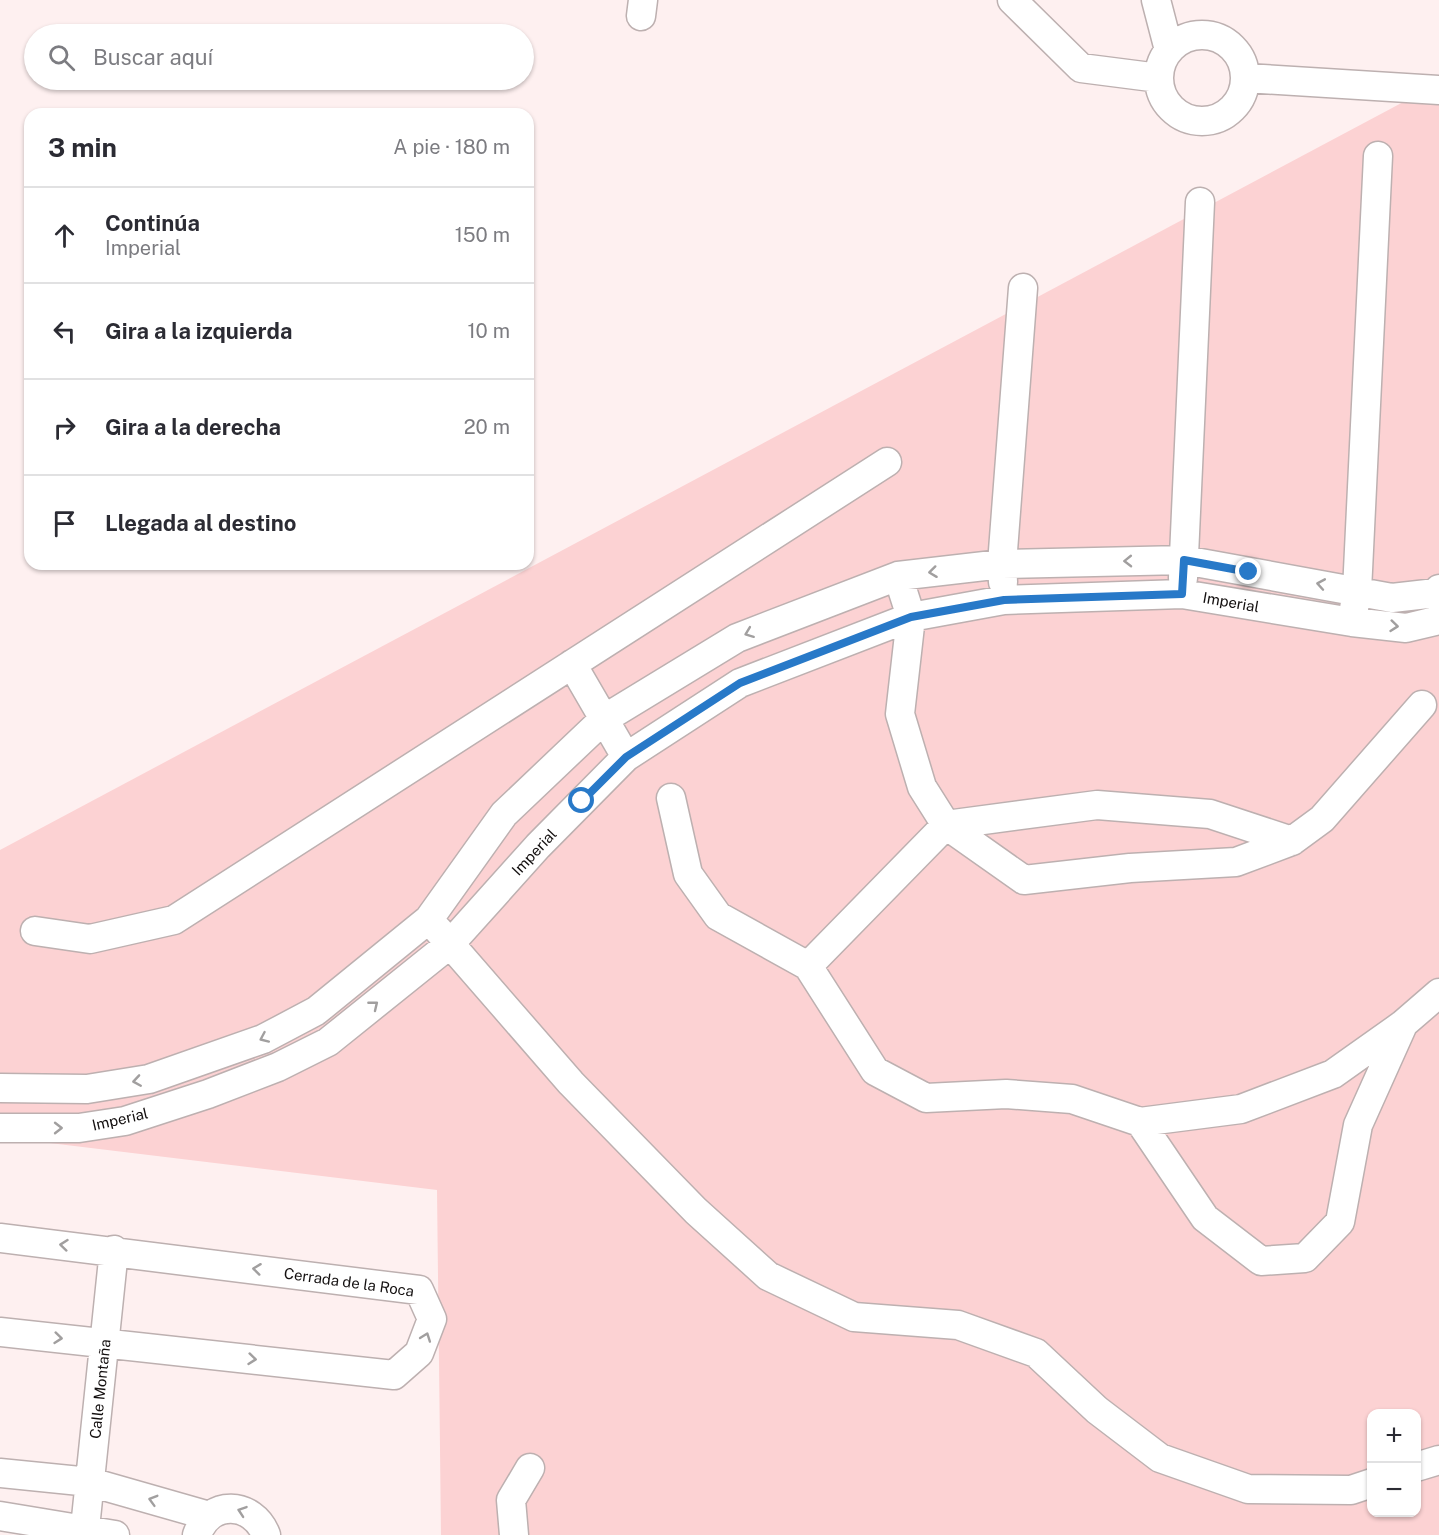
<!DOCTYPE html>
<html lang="es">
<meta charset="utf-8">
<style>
:root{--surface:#fff;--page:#f2f2f3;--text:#2b2b33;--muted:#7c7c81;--line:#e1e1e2}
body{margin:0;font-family:"Public Sans",sans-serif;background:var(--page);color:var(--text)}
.controls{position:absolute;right:18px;bottom:18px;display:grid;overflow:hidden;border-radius:12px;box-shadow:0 2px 4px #0004}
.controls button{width:54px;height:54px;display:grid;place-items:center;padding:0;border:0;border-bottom:2px solid var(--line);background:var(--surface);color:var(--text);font:30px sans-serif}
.stop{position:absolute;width:18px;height:18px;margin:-14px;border:4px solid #2879c8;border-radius:50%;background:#fff}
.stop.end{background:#2879c8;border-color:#fff;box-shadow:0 2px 6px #0008}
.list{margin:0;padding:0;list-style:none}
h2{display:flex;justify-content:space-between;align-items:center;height:78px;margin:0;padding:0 24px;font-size:26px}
h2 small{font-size:20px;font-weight:400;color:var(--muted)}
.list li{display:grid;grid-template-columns:39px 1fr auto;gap:18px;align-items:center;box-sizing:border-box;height:96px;padding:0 24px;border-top:2px solid var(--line)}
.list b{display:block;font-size:22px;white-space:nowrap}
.list p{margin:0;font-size:20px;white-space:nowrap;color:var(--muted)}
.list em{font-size:20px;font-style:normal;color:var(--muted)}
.icon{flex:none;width:33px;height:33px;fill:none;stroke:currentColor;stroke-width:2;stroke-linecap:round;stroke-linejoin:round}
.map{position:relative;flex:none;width:1439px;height:1535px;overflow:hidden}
.search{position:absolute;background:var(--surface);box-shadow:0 2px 4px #0004;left:24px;top:24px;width:510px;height:66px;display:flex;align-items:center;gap:15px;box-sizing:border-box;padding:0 21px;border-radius:33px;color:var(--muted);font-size:22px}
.panel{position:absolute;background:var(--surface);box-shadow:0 2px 4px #0004;left:24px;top:108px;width:510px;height:462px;border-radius:18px}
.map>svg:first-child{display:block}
.green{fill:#fcd2d3;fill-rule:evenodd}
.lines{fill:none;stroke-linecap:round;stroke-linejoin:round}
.minor-casing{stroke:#bdb0b0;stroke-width:31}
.minor{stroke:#fff;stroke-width:28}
.oneway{stroke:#a19f9f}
.route{stroke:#2879c8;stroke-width:8}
.labels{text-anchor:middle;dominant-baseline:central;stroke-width:4.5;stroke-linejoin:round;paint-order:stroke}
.street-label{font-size:15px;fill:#141010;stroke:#fff}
</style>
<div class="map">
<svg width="1439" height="1535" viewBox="0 0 1439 1535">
<rect width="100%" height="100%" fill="#fef0f0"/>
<path class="green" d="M1439 83V1535H441L437 1190 0 1137V850ZM1372 1414H1416V1512H1372Z"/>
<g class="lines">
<defs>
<path id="minor" d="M1012 0 1081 68 1159 78
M1156 0 1169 50
M641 16 643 0
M1159 78a43 43 0 1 1 86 0a43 43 0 1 1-86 0Z
M1246 78 1439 90
M898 576 911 617 900 714 922 787 946 825 1024 880 1130 868 1236 862 1292 841 1322 819 1422 705
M1183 578 1200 202
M1003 582 1002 564 1023 288
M1354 609 1357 591 1378 156
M572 664 626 757
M671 798 688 874 718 916 808 966 875 1071 926 1098 1006 1094 1072 1099 1140 1122 1241 1109 1333 1074 1402 1025 1439 993
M438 930 571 1083 696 1211 768 1276 854 1317 958 1325 1036 1353 1097 1410 1160 1458 1248 1489 1351 1490 1372 1483
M35 931 90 939 174 920 887 462
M808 966 946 825 1097 805 1210 814 1292 841
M0 1088 87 1089 149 1079 263 1039 316 1011 429 919 504 814 604 719 737 638 898 576 1002 564 1184 560 1392 598 1436 593 1439 589
M1140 1122 1205 1218 1261 1261 1305 1258 1340 1222 1358 1125 1402 1027
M0 1128H79L125 1121 208 1094 278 1067 328 1042 450 944 538 846 626 757 740 683 911 617 1004 600 1182 594 1352 622 1406 628 1439 620
M0 1238 419 1290 432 1319 419 1353 394 1375 0 1332
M1416 1467 1439 1460
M0 1473 90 1482 209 1516
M0 1516 115 1535
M85 1528 114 1250
M197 1535C209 1499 253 1501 266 1535
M514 1535 511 1500 530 1468"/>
</defs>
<use href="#minor" class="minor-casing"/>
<use href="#minor" class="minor"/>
</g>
<defs><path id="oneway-chevron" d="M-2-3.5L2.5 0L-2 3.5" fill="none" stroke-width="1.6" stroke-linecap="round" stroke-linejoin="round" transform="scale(1.5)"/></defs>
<g class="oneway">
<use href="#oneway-chevron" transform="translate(1128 561) rotate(179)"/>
<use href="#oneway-chevron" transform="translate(933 572) rotate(173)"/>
<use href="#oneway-chevron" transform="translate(1321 584) rotate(-170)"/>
<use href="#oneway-chevron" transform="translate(1394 626) rotate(6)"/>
<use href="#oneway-chevron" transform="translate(749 633) rotate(159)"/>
<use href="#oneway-chevron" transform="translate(374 1005) rotate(-39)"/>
<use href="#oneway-chevron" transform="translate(264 1038) rotate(156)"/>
<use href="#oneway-chevron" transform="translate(137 1081) rotate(171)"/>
<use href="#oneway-chevron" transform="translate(58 1128)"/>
<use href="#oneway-chevron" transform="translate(64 1245) rotate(-174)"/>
<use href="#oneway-chevron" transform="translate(257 1269) rotate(-173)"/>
<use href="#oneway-chevron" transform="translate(426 1337) rotate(-70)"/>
<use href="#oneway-chevron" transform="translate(58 1338) rotate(6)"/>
<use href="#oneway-chevron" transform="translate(252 1359) rotate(6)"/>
<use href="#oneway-chevron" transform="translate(153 1500) rotate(-164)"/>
<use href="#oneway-chevron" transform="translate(242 1511) rotate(-161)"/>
</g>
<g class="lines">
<path class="route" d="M582 801 626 757 740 683 911 617 1004 600 1182 594 1184 560 1249 572"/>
</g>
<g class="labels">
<g class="street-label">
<text transform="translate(1231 602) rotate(10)">Imperial</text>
<text transform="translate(534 852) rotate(-47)">Imperial</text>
<text transform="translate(120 1119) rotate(-13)">Imperial</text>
<text transform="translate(349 1282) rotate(8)">Cerrada de la Roca</text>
<text transform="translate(100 1389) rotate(-84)">Calle Montaña</text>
</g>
</g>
</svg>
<div class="controls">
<button>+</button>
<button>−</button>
</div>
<div class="stop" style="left:582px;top:801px"></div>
<div class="stop end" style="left:1249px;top:572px"></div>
<div class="search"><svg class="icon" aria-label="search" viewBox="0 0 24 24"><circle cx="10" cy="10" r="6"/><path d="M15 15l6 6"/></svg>Buscar aquí</div>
<section class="panel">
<h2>3 min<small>A pie · 180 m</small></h2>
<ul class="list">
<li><svg class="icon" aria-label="ahead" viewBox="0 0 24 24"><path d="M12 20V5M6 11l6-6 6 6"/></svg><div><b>Continúa</b><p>Imperial</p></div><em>150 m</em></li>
<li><svg class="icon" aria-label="left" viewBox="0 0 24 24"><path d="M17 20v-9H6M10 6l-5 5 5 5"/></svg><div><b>Gira a la izquierda</b></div><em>10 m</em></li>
<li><svg class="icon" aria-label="right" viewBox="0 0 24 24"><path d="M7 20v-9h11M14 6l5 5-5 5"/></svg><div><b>Gira a la derecha</b></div><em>20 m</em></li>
<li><svg class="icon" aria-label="arrive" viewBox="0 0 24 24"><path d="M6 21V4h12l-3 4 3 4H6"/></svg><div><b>Llegada al destino</b></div></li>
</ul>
</section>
</div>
